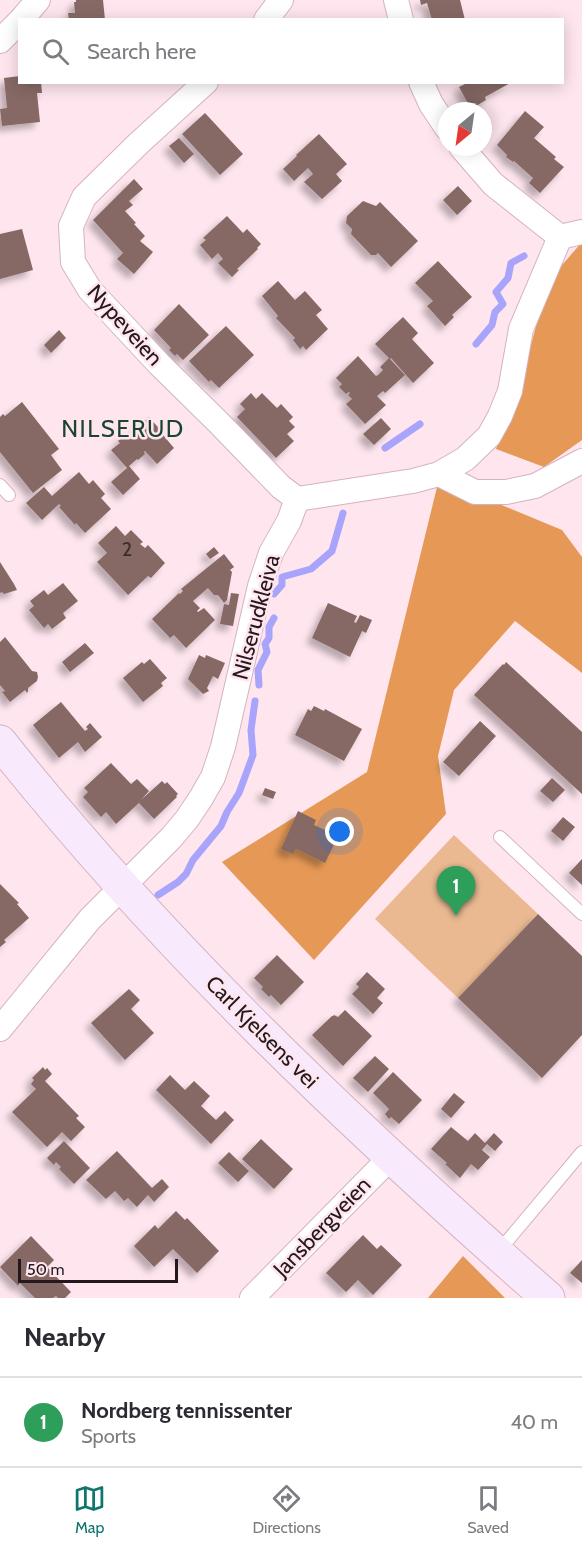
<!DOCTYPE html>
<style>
:root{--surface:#fff;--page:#f7f7f7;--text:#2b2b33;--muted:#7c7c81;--line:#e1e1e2;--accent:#0f766e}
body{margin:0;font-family:Cabin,sans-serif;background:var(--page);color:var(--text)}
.compass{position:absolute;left:438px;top:102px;width:54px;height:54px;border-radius:50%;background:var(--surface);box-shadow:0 3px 15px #0003;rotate:209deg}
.scale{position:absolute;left:18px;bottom:15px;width:160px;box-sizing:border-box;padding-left:6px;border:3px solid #23181d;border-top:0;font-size:16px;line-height:21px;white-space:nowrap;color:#23181d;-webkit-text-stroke:4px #fee5ee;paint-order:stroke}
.you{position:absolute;left:340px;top:832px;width:21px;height:21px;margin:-15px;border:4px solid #fff;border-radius:50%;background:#1a73e8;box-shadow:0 0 0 9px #1a73e833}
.badge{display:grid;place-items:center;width:39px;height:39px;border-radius:50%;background:var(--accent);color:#fff;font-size:20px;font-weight:700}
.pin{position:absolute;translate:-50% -50px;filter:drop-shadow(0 2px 3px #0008)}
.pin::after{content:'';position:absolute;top:32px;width:21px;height:18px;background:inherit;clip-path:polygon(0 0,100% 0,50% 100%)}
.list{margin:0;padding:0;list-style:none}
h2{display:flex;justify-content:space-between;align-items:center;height:78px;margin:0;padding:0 24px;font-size:26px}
h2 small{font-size:20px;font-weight:400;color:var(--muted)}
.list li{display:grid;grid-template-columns:39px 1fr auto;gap:18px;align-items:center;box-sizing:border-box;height:90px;padding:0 24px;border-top:2px solid var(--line)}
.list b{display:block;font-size:22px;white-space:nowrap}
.list p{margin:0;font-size:20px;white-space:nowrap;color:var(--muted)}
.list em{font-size:20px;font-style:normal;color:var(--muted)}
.icon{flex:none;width:33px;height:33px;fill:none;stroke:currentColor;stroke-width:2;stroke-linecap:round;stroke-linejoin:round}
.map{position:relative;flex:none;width:582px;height:1298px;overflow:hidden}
.search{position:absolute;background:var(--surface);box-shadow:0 3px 15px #0003;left:18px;right:18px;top:18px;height:66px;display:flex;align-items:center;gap:15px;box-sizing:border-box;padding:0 21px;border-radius:0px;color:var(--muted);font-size:22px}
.sheet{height:168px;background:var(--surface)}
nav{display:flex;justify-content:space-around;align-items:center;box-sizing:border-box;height:84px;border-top:2px solid var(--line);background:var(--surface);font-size:16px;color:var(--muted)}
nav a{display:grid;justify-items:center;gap:3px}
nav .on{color:var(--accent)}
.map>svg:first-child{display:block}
.green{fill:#eab991}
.forest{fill:#e69956}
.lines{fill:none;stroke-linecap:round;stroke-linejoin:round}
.stream{stroke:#a8a4fc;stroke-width:7}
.building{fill:#866965;filter:url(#shadow)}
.service-casing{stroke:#d2b4c0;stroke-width:14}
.minor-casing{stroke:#d2b4c0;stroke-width:26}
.secondary-casing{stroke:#d2b4c0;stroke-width:35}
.service{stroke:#fff;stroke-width:12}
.minor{stroke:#fff;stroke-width:24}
.secondary{stroke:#f8eafc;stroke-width:33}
.labels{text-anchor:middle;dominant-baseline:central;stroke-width:5;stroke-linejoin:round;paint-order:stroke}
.number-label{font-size:20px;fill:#3c2c2f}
.street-label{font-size:22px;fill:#23181d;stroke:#fee5ee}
.neighbourhood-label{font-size:24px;letter-spacing:1.5px;fill:#184430;stroke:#fee5ee}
</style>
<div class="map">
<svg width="582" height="1298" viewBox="0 0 582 1298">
<defs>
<filter id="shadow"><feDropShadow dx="-5.5" dy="5.5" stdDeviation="3" flood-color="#0004"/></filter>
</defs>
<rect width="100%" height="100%" fill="#fee5ee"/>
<path class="green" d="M454 835 538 914 458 998 375 919Z"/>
<path class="forest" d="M582 242V440L544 467 496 449 527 360 539 315 556 272Z
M439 479 562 530 582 557V673L515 621 454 690 438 756 446 814 314 960 222 862 367 772Z
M463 1256 505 1298H428Z"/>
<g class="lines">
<path class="stream" d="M476 344 492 325 495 312 503 304 496 292 508 278 511 263 524 256
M385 448 420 424
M274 594 282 585V577L311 569 332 551 343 513
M259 685 258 670 267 652 265 644 269 638V627L274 618
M158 895 178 882 186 874 193 860 221 826 227 812 239 793 253 755 251 730 255 701"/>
</g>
<path class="building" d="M76 0H103L105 20H69L68 13H75L74 2H76Z
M420 0H460L465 20H432L427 3 421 5Z
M20 76V82H41L42 93H37L40 122 2 126 0 109 7 108 4 78Z
M464 82H512L485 97 486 100 471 109 459 87 465 84Z
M525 111 544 127 534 138 556 157 554 159 564 167 540 193 529 183 533 178 514 161 513 162 506 157 507 155 497 145Z
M205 113 243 154 220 175 182 134Z
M319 134 347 164 336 174 342 181 322 199 304 182 313 174 308 168 294 181 283 169 297 156 296 155Z
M179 138 194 154 184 163 169 146Z
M134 179 143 189 129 201 133 205 125 211 136 223 134 224 145 236 140 241 153 252 134 274 117 259 123 253 93 220Z
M458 186 472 201 457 215 443 200Z
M363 201 376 206 380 202 418 241 391 267 378 253 376 255H371L351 234 352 229 346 223 347 216Z
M227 216 243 233 247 229 261 244 257 248 258 249 237 269 239 270 232 277 218 263 223 259 218 253 212 259 200 245 206 240 203 238Z
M22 229 33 270 0 279V234Z
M438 261 472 297 452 315 454 317 445 326 427 306 433 301 415 283Z
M278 281 295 300 305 291 322 310 316 315 328 329 306 350 303 346 300 349 293 340 295 338 276 318 278 316 262 296Z
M179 304 209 335 183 360 177 354 175 356 169 350 171 348 154 330Z
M403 317 418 333 412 339 434 363 413 383 391 358 390 359 405 375 385 393 383 391 377 396 386 405 365 424 346 404 352 399 348 395 350 393 349 392 346 394 339 387 342 384 336 378 358 356 376 376 378 375 383 370 380 367 389 358 375 344Z
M226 326 254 355 219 388 211 380 209 382 189 361Z
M59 330 66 338 51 353 44 345Z
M251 393 256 399 262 393 277 408 281 404 293 417 289 421 295 427 287 434 294 441 276 458 237 417 245 409 240 404Z
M22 402 59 449 51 455 62 470 33 493 0 452V417L3 414 5 416Z
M149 417 164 434 163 435 174 448 157 464 145 451 144 452 145 454 138 460 137 459 129 466 140 479 123 495 111 482 127 468 111 450 120 443 118 441 127 433 129 435Z
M381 418 391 429 374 445 363 434Z
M79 472 89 484 93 480 105 494 101 498 111 509 85 533 76 523 75 525 59 507 61 506 59 504 42 520 26 503 44 487 52 496Z
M116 526 125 536 131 530 143 542 140 544 145 548 148 545 165 563 151 578 148 576 128 595 97 562 107 553 98 543Z
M214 547 219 553 210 559 206 554Z
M224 554 234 567 230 570 232 572 227 600 224 603 218 595H214L208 588 193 601 200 608 197 611 198 612 204 608 215 620 186 648 174 635 170 638 152 619 179 593 180 594 183 591 181 589Z
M0 562 14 584 17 590 4 594 2 592 0 593Z
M63 583 78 601 63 613 66 618 52 629 48 624 44 628 29 610 34 606 30 601 44 590 48 595Z
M231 593 239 594 233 626 220 624 224 604 229 605Z
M328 603 357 616 354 622 356 623 360 615 372 620 366 633 362 631 350 657 312 638Z
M5 637 32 671 37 672 38 677 37 681 28 688V691L27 693 25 690 10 702 2 692 5 691 0 685V642Z
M85 643 94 653 70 672 62 662Z
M199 655 205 658 206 655 225 663 218 679 213 676 207 688 209 691 203 694 188 679Z
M150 659 167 678 161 683 163 686 143 702 123 678 142 662 144 664Z
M506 662 582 732V794L474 695 503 664 504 665Z
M61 702 85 731 88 729 86 727 90 723 102 737 85 752 78 742 59 758 33 725Z
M314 706 324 711 325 709 362 729 344 761 295 735 308 709 311 711Z
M480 721 496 736 459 776 443 762Z
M111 763 131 784 137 779 149 791 141 800 162 781 165 784 167 782 178 794 176 796 177 797 154 819 139 803 116 824 106 812 101 817 83 797 88 792 84 788Z
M552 778 565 790 553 802 540 791Z
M265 788 276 792 273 799 262 795Z
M298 811 316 820 314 825 338 836 325 863 296 849 293 854 281 849Z
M563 817 575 827 563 841 551 831Z
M582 859V885L569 873Z
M0 884 19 903 17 904 29 918 4 940 6 942 0 947Z
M538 914 582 956V1035L542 1078 458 998Z
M277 955 304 982 281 1005 271 995 269 997 261 989 263 987 254 978Z
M367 972 385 989 377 998 383 1003 373 1014 352 994 359 987 356 984Z
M129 989 140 1000 131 1009 154 1033 125 1060 91 1023Z
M345 1010 372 1036 343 1066 312 1035 332 1016H333L334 1015 338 1017Z
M375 1056 389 1069 368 1092 353 1078Z
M43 1067 45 1070 47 1068 52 1074 45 1081 79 1116 76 1118 85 1127 71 1141 62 1132 47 1147 12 1112 36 1089 31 1084 34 1080 32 1078Z
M393 1072 422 1100 399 1124 391 1117 389 1119 385 1114 389 1109 373 1093Z
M170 1075 185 1090 194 1081 210 1096 201 1106 216 1120 225 1111 234 1120 211 1144 156 1090Z
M454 1093 465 1102 451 1118 441 1109Z
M451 1127 468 1141 475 1133 485 1143 494 1133 503 1142 495 1151 487 1144 482 1150 490 1157 478 1170 471 1164 460 1178 445 1164 447 1163 431 1149Z
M261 1139 293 1169 274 1189 242 1159Z
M64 1141 90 1168 74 1184 59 1169 61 1167 56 1162 54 1165 47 1158Z
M117 1151 152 1188 162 1179 169 1187 154 1202 148 1195 137 1207 128 1198 124 1201 115 1191 106 1199 86 1180Z
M229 1152 249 1171 238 1182 218 1163Z
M176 1211 185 1220 187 1218 219 1251 197 1273 173 1249 154 1267 134 1246 155 1225 158 1229Z
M363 1235 377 1249 381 1245 402 1265 373 1295 358 1280 346 1292 326 1273Z
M31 1236 54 1260 47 1267 71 1292 65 1298H58L56 1296 53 1298H35L20 1283 18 1286 0 1267Z
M582 1260V1283L570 1273Z"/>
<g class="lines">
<defs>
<path id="service" d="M0 485 9 495
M500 837 582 914
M498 1252 582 1152"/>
<path id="minor" d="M396 0 401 20
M21 20 38 0
M266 20 281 0
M0 41 20 21
M206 82 139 143 84 197 71 226 73 262 90 290 159 364 218 422 281 487 297 499
M421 82 431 104 447 128
M461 147 493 184 560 237
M439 474 475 492H506L535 486 582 461
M0 1029 90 919 171 838 187 819 201 798 213 777 223 747 260 586 271 553 289 521 297 499 413 481 439 474 465 459 489 436 500 416 510 391 521 329 560 237 582 232
M252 1298 391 1157"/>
<path id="secondary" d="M0 742C162 946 352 1126 548 1298"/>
</defs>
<use href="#service" class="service-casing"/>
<use href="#minor" class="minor-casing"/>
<use href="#secondary" class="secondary-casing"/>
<use href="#service" class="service"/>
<use href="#minor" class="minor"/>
<use href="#secondary" class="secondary"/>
</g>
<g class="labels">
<g class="number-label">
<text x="127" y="549">2</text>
</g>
<g class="street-label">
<text transform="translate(125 325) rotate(48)">Nypeveien</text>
<text transform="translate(256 617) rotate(-75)">Nilserudkleiva</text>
<text transform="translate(262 1032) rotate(45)">Carl Kjelsens vei</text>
<text transform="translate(322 1227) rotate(-46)">Jansbergveien</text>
</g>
<g class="neighbourhood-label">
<text x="123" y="428">NILSERUD</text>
</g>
</g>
</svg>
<svg class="compass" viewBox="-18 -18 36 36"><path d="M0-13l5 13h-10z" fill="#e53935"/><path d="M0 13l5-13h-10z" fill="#7c7c81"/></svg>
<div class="scale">50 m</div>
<div class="you"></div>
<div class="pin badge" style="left:456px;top:916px;background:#2e9e5b">1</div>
<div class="search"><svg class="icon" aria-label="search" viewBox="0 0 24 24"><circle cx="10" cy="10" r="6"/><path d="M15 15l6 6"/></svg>Search here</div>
</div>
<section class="sheet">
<h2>Nearby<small></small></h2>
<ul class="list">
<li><span class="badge" style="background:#2e9e5b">1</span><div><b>Nordberg tennissenter</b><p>Sports</p></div><em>40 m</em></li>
</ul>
</section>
<nav>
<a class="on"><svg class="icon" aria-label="map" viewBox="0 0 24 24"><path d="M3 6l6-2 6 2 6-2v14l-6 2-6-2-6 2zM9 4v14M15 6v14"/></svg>Map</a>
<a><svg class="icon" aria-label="directions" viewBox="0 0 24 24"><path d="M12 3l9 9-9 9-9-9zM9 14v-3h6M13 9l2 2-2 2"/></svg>Directions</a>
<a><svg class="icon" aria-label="saved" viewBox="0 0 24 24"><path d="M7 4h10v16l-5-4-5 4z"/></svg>Saved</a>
</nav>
